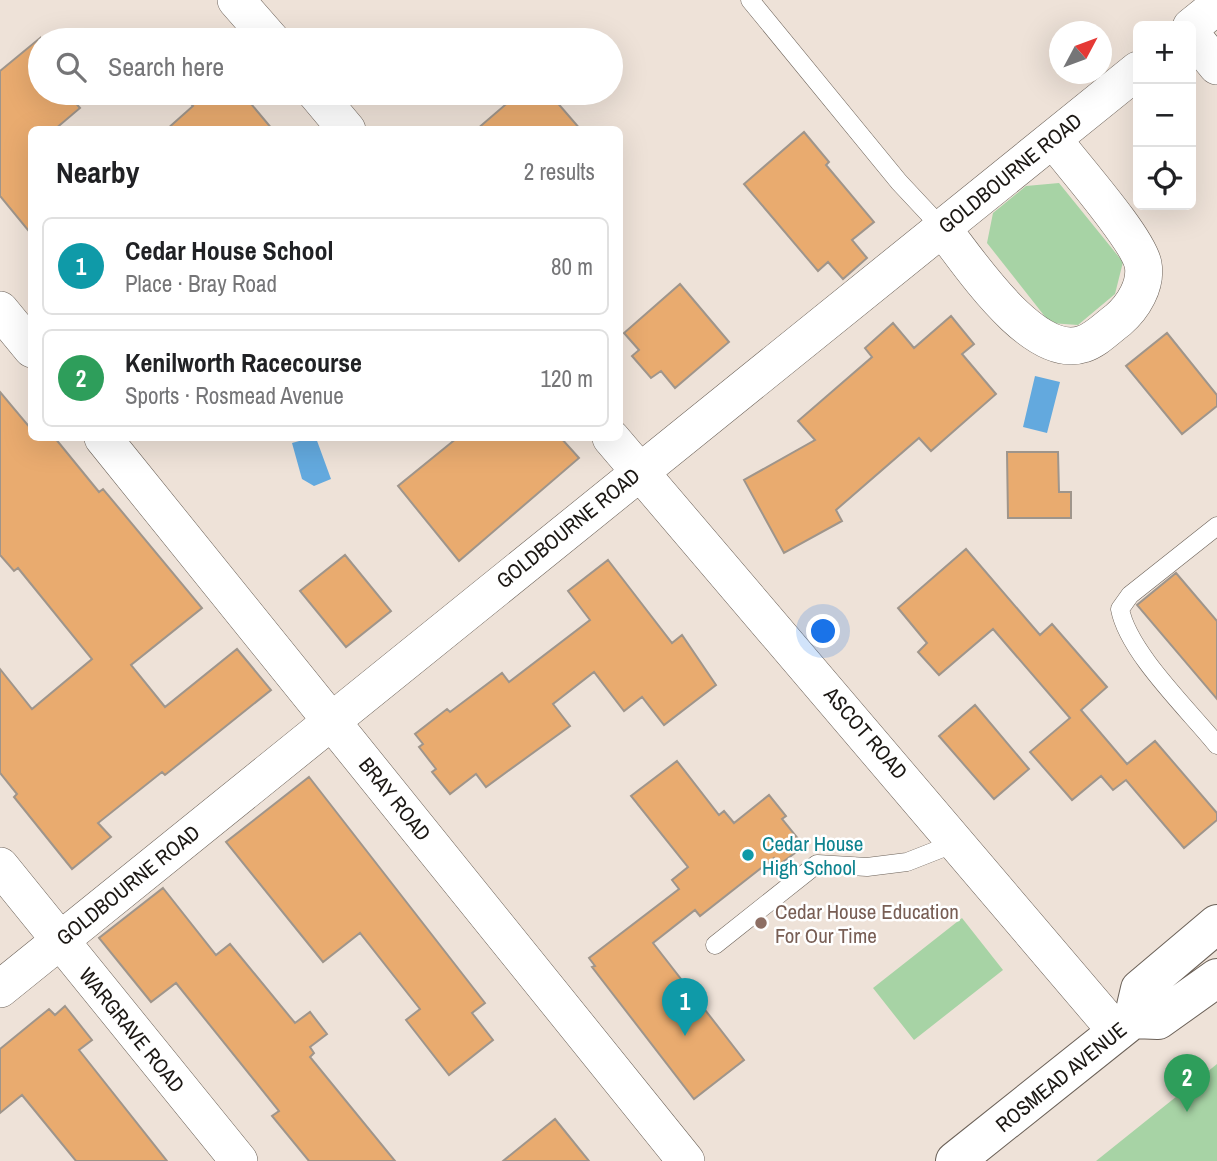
<!DOCTYPE html>
<meta charset="utf-8">
<style>
:root{--surface:#fff;--page:#f2f2f2;--text:#202124;--muted:#757577;--line:#e0e0e0;--accent:#1a73e8}
body{margin:0;font-family:"Archivo Narrow",sans-serif;background:var(--page);color:var(--text)}
.controls{position:absolute;right:21px;top:21px;display:grid;overflow:hidden;border-radius:10px;box-shadow:0 7px 28px #0002}
.controls button{width:63px;height:63px;display:grid;place-items:center;padding:0;border:0;border-bottom:2px solid var(--line);background:var(--surface);color:var(--text);font:35px sans-serif}
.compass{position:absolute;left:1049px;top:21px;width:63px;height:63px;border-radius:50%;background:var(--surface);box-shadow:0 7px 28px #0002;rotate:49deg}
.you{position:absolute;left:824px;top:632px;width:24px;height:24px;margin:-18px;border:5px solid #fff;border-radius:50%;background:#1a73e8;box-shadow:0 0 0 10px #1a73e833}
.badge{display:grid;place-items:center;width:46px;height:46px;border-radius:50%;background:var(--accent);color:#fff;font-size:23px;font-weight:700}
.pin{position:absolute;translate:-50% -58px;filter:drop-shadow(0 2px 4px #0008)}
.pin::after{content:'';position:absolute;top:37px;width:24px;height:21px;background:inherit;clip-path:polygon(0 0,100% 0,50% 100%)}
.list{margin:0;padding:0;list-style:none}
h2{display:flex;justify-content:space-between;align-items:center;height:91px;margin:0;padding:0 28px;font-size:30px}
h2 small{font-size:23px;font-weight:400;color:var(--muted)}
.list li{display:grid;grid-template-columns:46px 1fr auto;gap:21px;align-items:center;box-sizing:border-box;height:98px;margin:0 14px 14px;padding:0 14px;border:2px solid var(--line);border-radius:10px}
.list b{display:block;font-size:26px;white-space:nowrap}
.list p{margin:0;font-size:23px;white-space:nowrap;color:var(--muted)}
.list em{font-size:23px;font-style:normal;color:var(--muted)}
.icon{flex:none;width:38px;height:38px;fill:none;stroke:currentColor;stroke-width:2;stroke-linecap:round;stroke-linejoin:round}
.map{position:relative;flex:none;width:1217px;height:1161px;overflow:hidden}
.search{position:absolute;background:var(--surface);box-shadow:0 7px 28px #0002;left:28px;top:28px;width:595px;height:77px;display:flex;align-items:center;gap:18px;box-sizing:border-box;padding:0 24px;border-radius:38px;color:var(--muted);font-size:26px}
.panel{position:absolute;background:var(--surface);box-shadow:0 7px 28px #0002;left:28px;top:126px;width:595px;height:315px;border-radius:10px}
.map>svg:first-child{display:block}
.green{fill:#a7d3a5}
.water{fill:#63a9de}
.building{fill:#e9ab6f;stroke:#9f958b;stroke-width:2}
.lines{fill:none;stroke-linecap:round;stroke-linejoin:round}
.service-casing{stroke:#6b6158;stroke-width:19}
.minor-casing{stroke:#6b6158;stroke-width:38}
.secondary-casing{stroke:#6b6158;stroke-width:40}
.service{stroke:#fff;stroke-width:18}
.minor{stroke:#fff;stroke-width:37}
.secondary{stroke:#fff;stroke-width:38}
.culture-dot{fill:#0f9aa8;stroke:#fff;stroke-width:2.5}
.education-dot{fill:#8d6e63;stroke:#fff;stroke-width:2.5}
.labels{text-anchor:middle;dominant-baseline:central;stroke-width:5;stroke-linejoin:round;paint-order:stroke}
.street-label{font-size:21px;fill:#1c1814;stroke:#fff}
.culture-label{font-size:21px;fill:#0d838f;stroke:#fff;text-anchor:start}
.education-label{font-size:21px;fill:#785e54;stroke:#fff;text-anchor:start}
</style>
<div class="map">
<svg width="1217" height="1161" viewBox="0 0 1217 1161">
<rect width="100%" height="100%" fill="#eee2d8"/>
<path class="green" d="M1059 183 1123 262 1115 294 1078 325 1050 323 987 243 993 213 1026 186Z
M962 918 1003 970 914 1040 873 988Z
M1217 1064V1161H1096Z"/>
<path class="water" d="M1035 376 1060 382 1047 433 1023 427Z
M310 438H316L331 479 314 486 302 479 292 443Z"/>
<path class="building" d="M40 38V93H67L80 108 54 130H32V235L0 196V71Z
M181 93H242L273 130H166L193 106Z
M519 93H549L581 130H476Z
M804 132 829 162 826 165 874 222 852 240 867 258 843 279 828 262 818 271 744 184Z
M680 284 729 342 675 388 661 371 651 378 632 356 639 350 624 333Z
M951 316 974 344 962 354 996 394 931 451 919 438 836 510 842 521 784 553 744 480 815 440 798 421 872 357 865 348 893 323 914 348Z
M1167 333 1217 395V406L1182 434 1126 366Z
M0 392 32 430V438H55L99 492 103 489 202 608 131 665 165 707 237 649 271 690 165 775 162 772 98 823 111 837 72 869 14 797 17 794 0 773V669L32 709 92 659 18 568 14 571 0 555Z
M457 438H561L579 458 459 561 398 486Z
M1007 452H1058L1059 492H1071V518H1008Z
M966 549 1040 635 1052 624 1107 687 1081 710 1127 764 1155 741 1217 813V820L1184 848 1126 780 1113 790 1101 776 1072 800 1030 752 1070 718 993 629 939 675 918 652 927 643 898 608Z
M345 555 391 611 346 647 300 591Z
M608 560 672 643 682 635 716 685 664 725 642 697 624 711 594 672 553 704 570 726 486 787 476 774 450 794 432 772 436 769 419 747 423 744 415 734 447 709 450 712 502 673 509 682 590 620 568 591Z
M1176 573 1217 621V699L1137 605Z
M975 705 1029 769 994 799 939 736Z
M677 761 719 815 724 811 734 823 769 795 786 816 782 819 804 846 779 865 774 858 700 916 695 910 653 943 744 1060 694 1099 592 967 595 966 589 958 679 889 672 880 688 867 631 796Z
M309 777 485 1003 472 1013 493 1040 449 1075 406 1020 420 1009 360 933 323 962 226 842Z
M163 888 216 955 230 944 295 1023 310 1012 327 1034 310 1047 314 1053 310 1057 395 1161H309L272 1116 279 1111 176 983 151 1002 99 938Z
M65 1006 92 1040 79 1050 167 1161H76L22 1095 0 1113V1049L49 1009 55 1015Z
M555 1119 589 1161H503Z"/>
<g class="lines">
<defs>
<path id="service" d="M750 0 899 182 942 228
M1217 526 1130 595 1120 609C1128 652 1188 709 1217 745
M715 945 817 864 867 867 907 862 958 842"/>
<path id="minor" d="M236 0 271 40
M1191 27 1217 6
M1191 34 1217 66
M316 93 347 130
M942 228C969 262 1033 361 1083 344 1096 340 1107 328 1118 320 1133 307 1147 285 1143 264 1137 237 1073 166 1053 139
M0 310 32 349
M103 438 686 1161
M611 438 1117 1032
M0 866 239 1161
M0 989 1138 70"/>
<path id="secondary" d="M1133 1019 1158 1020 1217 978
M955 1161 1133 1019 1140 989 1217 924"/>
</defs>
<use href="#service" class="service-casing"/>
<use href="#minor" class="minor-casing"/>
<use href="#secondary" class="secondary-casing"/>
<use href="#service" class="service"/>
<use href="#minor" class="minor"/>
<use href="#secondary" class="secondary"/>
</g>
<circle class="culture-dot" cx="748" cy="855" r="7"/>
<circle class="education-dot" cx="761" cy="923" r="7"/>
<g class="labels">
<g class="street-label">
<text transform="translate(1010 173) rotate(-39)">GOLDBOURNE ROAD</text>
<text transform="translate(568 528) rotate(-39)">GOLDBOURNE ROAD</text>
<text transform="translate(866 733) rotate(49)">ASCOT ROAD</text>
<text transform="translate(395 799) rotate(51)">BRAY ROAD</text>
<text transform="translate(128 885) rotate(-39)">GOLDBOURNE ROAD</text>
<text transform="translate(132 1030) rotate(51)">WARGRAVE ROAD</text>
<text transform="translate(1061 1077) rotate(-39)">ROSMEAD AVENUE</text>
</g>
<g class="culture-label">
<text x="762" y="843">Cedar House<tspan x="762" dy="24">High School</tspan></text>
</g>
<g class="education-label">
<text x="775" y="911">Cedar House Education<tspan x="775" dy="24">For Our Time</tspan></text>
</g>
</g>
</svg>
<div class="controls">
<button>+</button>
<button>−</button>
<button><svg class="icon" aria-label="locate" viewBox="0 0 24 24"><circle cx="12" cy="12" r="6"/><path d="M12 2v4M12 18v4M2 12h4M18 12h4"/></svg></button>
</div>
<svg class="compass" viewBox="-18 -18 36 36"><path d="M0-13l5 13h-10z" fill="#e53935"/><path d="M0 13l5-13h-10z" fill="#757577"/></svg>
<div class="you"></div>
<div class="pin badge" style="left:685px;top:1036px;background:#0f9aa8">1</div>
<div class="pin badge" style="left:1187px;top:1112px;background:#2e9e5b">2</div>
<div class="search"><svg class="icon" aria-label="search" viewBox="0 0 24 24"><circle cx="10" cy="10" r="6"/><path d="M15 15l6 6"/></svg>Search here</div>
<section class="panel">
<h2>Nearby<small>2 results</small></h2>
<ul class="list">
<li><span class="badge" style="background:#0f9aa8">1</span><div><b>Cedar House School</b><p>Place · Bray Road</p></div><em>80 m</em></li>
<li><span class="badge" style="background:#2e9e5b">2</span><div><b>Kenilworth Racecourse</b><p>Sports · Rosmead Avenue</p></div><em>120 m</em></li>
</ul>
</section>
</div>
